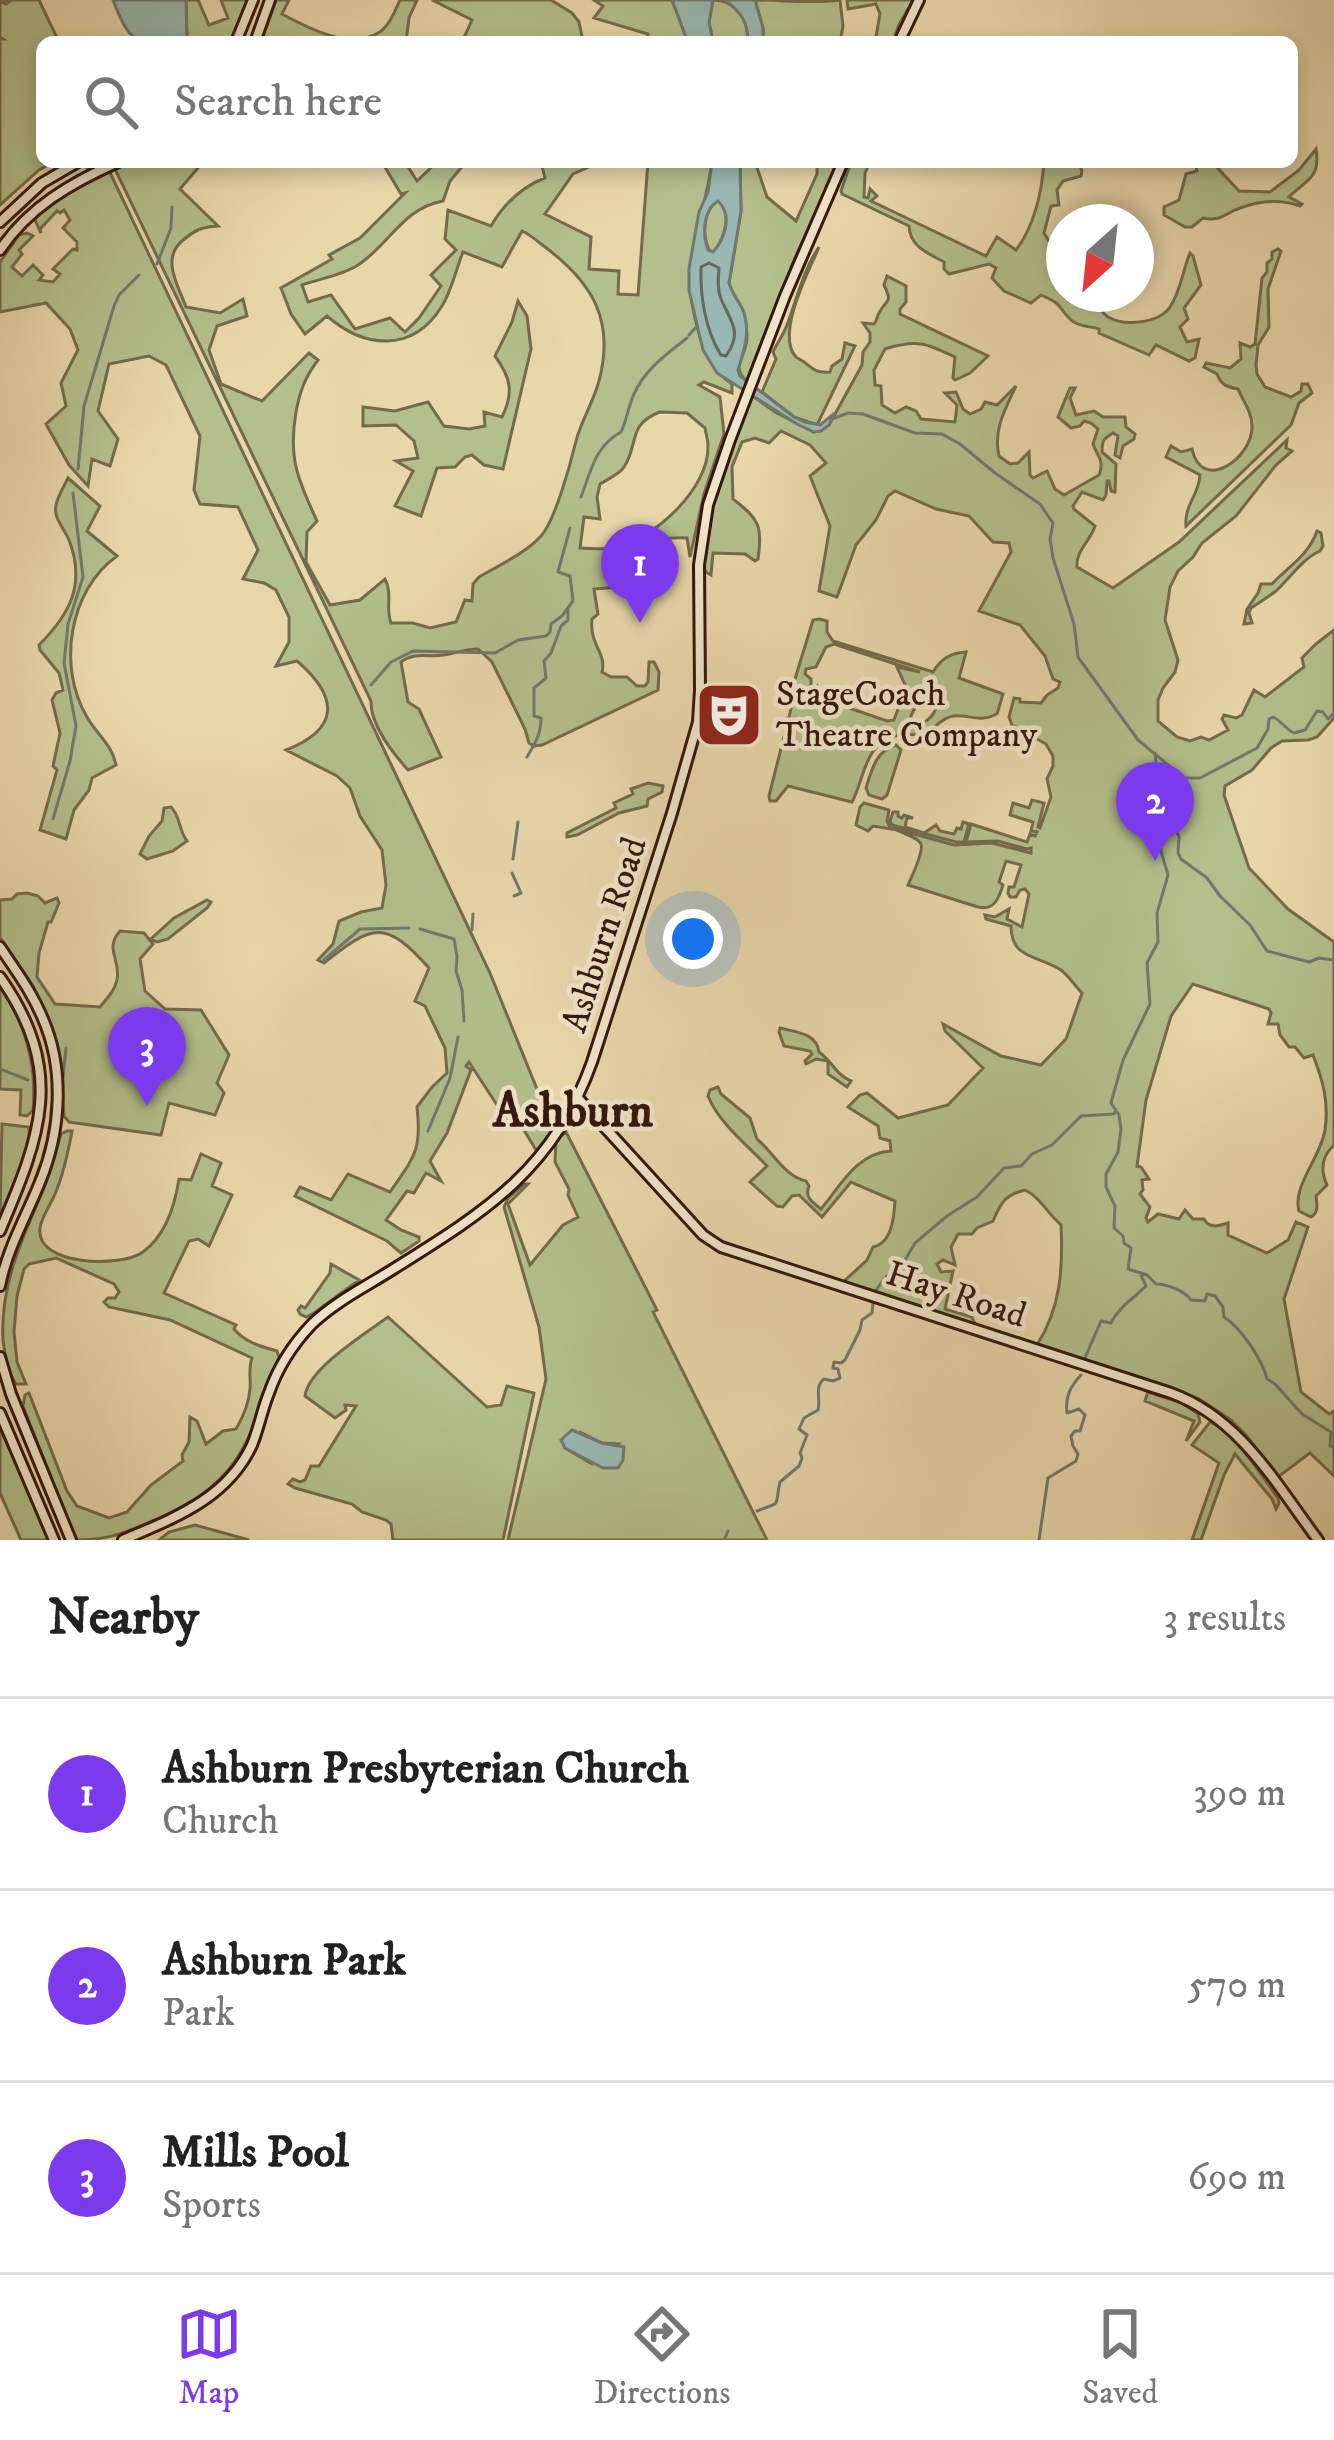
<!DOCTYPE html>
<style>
:root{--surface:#fff;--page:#f6f6f6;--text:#222;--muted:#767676;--line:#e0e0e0;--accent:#7c3aed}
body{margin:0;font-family:"IM FELL DW Pica",serif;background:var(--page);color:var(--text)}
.compass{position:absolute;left:1046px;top:204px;width:108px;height:108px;border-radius:50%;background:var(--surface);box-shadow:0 6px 18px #0003;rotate:207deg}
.you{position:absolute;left:693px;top:939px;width:42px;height:42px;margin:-30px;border:9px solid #fff;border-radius:50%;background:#1a73e8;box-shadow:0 0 0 18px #1a73e833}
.badge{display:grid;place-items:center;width:78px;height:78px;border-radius:50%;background:var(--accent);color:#fff;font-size:39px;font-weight:700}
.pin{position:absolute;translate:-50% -99px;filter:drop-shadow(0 3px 6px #0008)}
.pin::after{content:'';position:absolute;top:63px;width:42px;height:36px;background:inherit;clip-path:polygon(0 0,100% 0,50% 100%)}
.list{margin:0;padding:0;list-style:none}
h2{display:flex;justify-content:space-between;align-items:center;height:156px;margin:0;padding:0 48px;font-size:51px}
h2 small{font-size:39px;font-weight:400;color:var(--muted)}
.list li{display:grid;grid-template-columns:78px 1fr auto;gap:36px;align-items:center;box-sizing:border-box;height:192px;padding:0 48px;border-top:3px solid var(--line)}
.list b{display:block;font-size:45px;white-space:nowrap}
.list p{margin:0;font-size:39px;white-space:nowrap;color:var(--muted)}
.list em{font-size:39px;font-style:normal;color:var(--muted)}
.icon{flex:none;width:66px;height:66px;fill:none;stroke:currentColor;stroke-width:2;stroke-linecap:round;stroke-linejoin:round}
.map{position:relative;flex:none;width:1334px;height:1540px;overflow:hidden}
.search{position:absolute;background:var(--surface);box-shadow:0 6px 18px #0003;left:36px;right:36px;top:36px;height:132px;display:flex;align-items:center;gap:30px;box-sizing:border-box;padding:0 42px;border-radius:18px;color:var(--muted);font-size:45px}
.sheet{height:732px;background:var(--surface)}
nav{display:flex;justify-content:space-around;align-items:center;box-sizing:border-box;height:168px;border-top:3px solid var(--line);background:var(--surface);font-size:33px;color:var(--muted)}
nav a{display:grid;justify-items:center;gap:6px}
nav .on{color:var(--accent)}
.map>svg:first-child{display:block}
.green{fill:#b3bf8c;stroke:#746b4c;stroke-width:3;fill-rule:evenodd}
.water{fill:#99b8b1;stroke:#71786f;stroke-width:3;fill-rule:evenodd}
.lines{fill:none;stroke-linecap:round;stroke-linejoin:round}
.shore{stroke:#66685f;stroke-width:3}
.stream{stroke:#71786f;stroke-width:3}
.secondary-casing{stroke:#34170d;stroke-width:14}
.secondary{stroke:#f1e5c9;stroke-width:8}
.labels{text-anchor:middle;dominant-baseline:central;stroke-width:9;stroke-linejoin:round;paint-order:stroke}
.poi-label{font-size:36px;fill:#34170d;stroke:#f1e5c9;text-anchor:start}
.street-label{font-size:36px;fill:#34170d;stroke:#f1e5c9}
.district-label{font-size:48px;font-weight:bold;fill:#34170d;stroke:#f1e5c9}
</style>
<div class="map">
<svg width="1334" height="1540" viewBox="0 0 1334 1540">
<rect width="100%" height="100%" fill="#e9d7ac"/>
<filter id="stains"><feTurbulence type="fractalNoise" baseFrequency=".00167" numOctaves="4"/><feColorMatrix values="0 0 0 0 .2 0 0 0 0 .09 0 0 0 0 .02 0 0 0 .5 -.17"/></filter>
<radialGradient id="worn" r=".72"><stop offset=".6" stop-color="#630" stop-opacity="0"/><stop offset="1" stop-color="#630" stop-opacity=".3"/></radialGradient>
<path class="green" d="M2 0H39L59 42H42V162H53L39 170 0 205V39H3L0 37V1L6 4 9 2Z
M186 0H198L209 25 228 18 221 0H247L231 42H187Z
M276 0H289L282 14C308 28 349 50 378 33 389 27 395 11 400 0H417L409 18 406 42H261Z
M432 0H551L572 13 579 22 583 42H462L472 20Z
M594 0H672L688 42H646L648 34 594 18 603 6Z
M713 0C737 0 748 19 748 42H713L709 22Z
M755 0C784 0 811 4 840 0L843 26 840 42H763V28Z
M847 0H913C906 15 895 26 894 42H875L880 14 876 4 848 9Z
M1316 149C1321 178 1306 180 1289 197L1302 204 1300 206C1281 199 1259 201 1240 208 1225 213 1221 222 1203 218L1192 227H1185L1164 215V207L1179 200 1186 174 1197 171 1195 162H1212L1239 191 1270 192 1299 170Z
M84 162H105L490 973 537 1089 557 1127 539 1155 519 1122 512 1125 508 1122 469 1062 466 1066 471 1070 447 1133 430 1161 441 1181 426 1173 414 1193 407 1191 386 1220 401 1230 419 1237V1241L401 1253 387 1241 295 1196 300 1187 331 1200 348 1174 390 1192C414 1157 422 1151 417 1107L432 1087 447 1073 445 1048 425 1006 415 1001 429 968C385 919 373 924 324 963L318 960 333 944 339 921 361 912 382 908 386 885 382 850 360 816 350 788 337 776 286 750C340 729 339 697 297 661L276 666 289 642V617L276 590 264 583 243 579 258 550 238 507 200 504 194 490 200 436 166 365 149 356 109 364 98 411 118 439 110 466 92 459 88 486 69 465 46 424 66 406 61 383 78 350 70 329 46 303 0 312V262L19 235 27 233 33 236 19 250 22 254 12 267 22 276 33 265 43 275 39 280 53 282 60 274 53 269 73 249 77 250V242L63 228 70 220 64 210 60 213 57 211 40 229 41 233 35 220 47 203 91 178Z
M131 162H203L180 189 218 226C201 227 195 230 182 241 161 259 178 285 186 307L220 313 243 299 247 316 217 326 209 350 221 384 262 401 309 353 318 360C305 377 300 391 296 412 288 458 298 480 317 521L307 532 306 562 330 605 360 600 385 579C393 594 385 608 391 623H413L430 628 456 622 465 600 472 601 473 584 479 577C499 565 526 553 541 536 555 521 571 462 576 441 581 421 593 403 599 381 615 321 593 283 545 247 537 241 531 235 522 231L502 267 463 252C456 269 452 290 442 306 413 353 365 349 327 316L305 334 291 314 281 288 332 259 329 255 360 238 405 193 401 194 382 162H405L417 181 437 162H466L450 181 443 201C403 208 389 245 358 265 343 275 319 279 302 285L308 302 331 295 355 329 390 318 405 332 419 318 441 286 431 275 456 250 445 239 448 210 491 226C504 204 521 187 545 178L541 162H592L591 166 573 174 545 214 591 237 589 269 619 271 618 294 638 295 648 162H712C703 227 678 261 698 330 704 353 712 370 732 384V393L704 382 699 385 720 397 724 434 704 494 690 557 687 538C668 537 654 539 639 551H655L653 596H632L631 586 594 589 598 614 592 619C589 645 607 653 602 672L611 677H627L637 686H645L648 682 649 662H654L659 672 658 690 542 745 534 746 529 743 525 729 492 662 478 649C466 649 456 653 444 655 427 658 417 651 401 662L408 702 419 709 441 757 408 770C393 753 370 725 371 701L114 167ZM660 412 687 413 705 428C706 434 708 440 708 446 709 488 656 537 618 547 606 550 593 549 580 548L584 517 600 519 597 497 600 484C606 480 620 474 624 467 639 445 627 424 660 412Z
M740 162H755L767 197 796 221 817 174V162H839L794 260 748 382C729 367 746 358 747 338 748 315 734 304 729 283L741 211Z
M851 162H870L865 173 864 197 868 198 870 189 877 196 871 201 986 256 997 237 1016 250C1034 227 1042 192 1044 162H1078L1082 171 1081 176 1063 181 1057 190 1059 205 1051 206 1044 233 1050 243 1064 249V261L1056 266C1056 283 1060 291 1074 300L1080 295 1092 294C1096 302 1100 312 1108 317 1125 327 1159 323 1170 307 1181 291 1183 269 1190 253L1193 256 1201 285 1184 308 1188 319 1180 327 1187 342 1199 339 1195 358 1189 361 1156 345 1149 355 1099 333V329C1090 326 1078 327 1071 320 1055 305 1066 306 1041 295L1031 303 1004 291 992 278 996 268 989 264 949 274 944 269V262C928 253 910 247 909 226L842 194 841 191Z
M718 200C733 214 724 235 716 251L712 252 709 250C702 234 703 210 718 200Z
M819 247C809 271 775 334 796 357 798 359 802 360 804 362 814 370 817 373 830 372L832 366 842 359 845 343 855 346 817 425 794 417 762 392 776 359 773 352C777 343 784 334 787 325 797 299 803 270 819 247Z
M1278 249 1281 251 1268 289 1269 327 1258 345 1256 365 1257 374 1265 387 1291 397 1301 391 1302 384H1308L1312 393 1299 403 1291 425 1186 526C1184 505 1199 495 1200 475L1166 457 1171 446 1181 452 1192 449C1202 494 1253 458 1252 426 1252 412 1243 401 1238 389 1227 387 1221 385 1217 374L1204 367 1206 363 1230 368 1241 359 1240 343 1250 347 1255 344 1262 278 1267 272V263L1272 259V252Z
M887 276 906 286V302L900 309V314L988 356 970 373 955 380 953 378 955 357C926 343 917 339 885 349L874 370 875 385 881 386 882 405 895 413 906 407 916 411 921 419 955 422 957 405 945 393 956 392 963 409 970 414 981 409 985 402 997 405 1016 386C1005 409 993 430 999 456L1010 464 1018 463 1029 452 1030 475 1033 478 1047 471 1055 489 1064 495 1099 475C1105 460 1097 456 1093 444L1098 429 1091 423 1084 421 1080 426 1071 428 1058 417 1070 388H1075L1070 398 1076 415 1094 411 1103 417H1125L1126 427 1135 434 1134 439 1123 446 1120 458 1115 455 1118 436 1113 433C1103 439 1102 441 1102 452L1116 464 1115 492 1111 491 1109 481H1107L1106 495 1103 500 1082 492 1073 506 1074 509 1095 526C1091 540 1075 552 1077 567L1113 588 1179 542 1287 440 1286 448 1292 451 1276 465 1236 516 1202 543 1193 557 1178 571 1170 587 1165 620 1178 660 1175 672 1163 688 1158 700V721L1177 737 1190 741 1201 737 1209 740 1228 730 1222 719 1224 715 1236 718 1242 715 1254 690 1265 697 1304 667 1302 658 1316 644 1334 630V718L1317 737 1308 740 1282 741 1271 748 1252 770 1225 786 1224 795 1249 868 1288 909 1334 942V1145C1322 1156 1320 1170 1327 1185L1316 1196C1317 1204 1319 1212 1311 1217L1299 1211C1292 1186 1321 1157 1325 1130 1329 1102 1323 1081 1313 1055L1304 1058 1295 1047H1289L1280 1035 1278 1024H1268L1271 1013 1269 1009 1193 984 1171 1016 1146 1100 1137 1166 1141 1167 1149 1179 1142 1180 1143 1190 1140 1194 1150 1207 1146 1218 1148 1222 1158 1214 1179 1219 1185 1210 1193 1219H1204C1209 1229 1219 1226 1228 1223V1235L1267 1253 1288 1240 1296 1222 1308 1227 1284 1299 1301 1392 1329 1414 1334 1411V1476L1310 1453 1278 1477 1246 1435 1231 1420 1198 1398 1037 1345C1061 1307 1063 1269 1061 1225 1048 1214 1040 1197 1025 1190 1005 1195 1001 1202 993 1221L977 1228 972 1234H958L951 1247 955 1265 943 1260 937 1264 941 1272 953 1271 945 1309 972 1317 974 1322 969 1323 841 1284 867 1260 873 1247C892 1243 894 1217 895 1201L851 1182 822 1217 799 1195 792 1196 783 1207 777 1206 750 1182 767 1166C746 1144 719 1123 708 1096L710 1090 718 1087 721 1094 750 1118 757 1139C772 1151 785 1177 806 1181L809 1186C804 1198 813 1202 821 1209 841 1185 857 1153 891 1151L890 1141 880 1138 878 1126 848 1107 860 1095 867 1093 898 1118 948 1105 983 1068 945 1031 943 1024 1001 1056 1041 1065 1066 1039 1082 993C1075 986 1069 976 1061 970 1037 955 1011 959 1011 926L986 919 985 915 995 917 1009 909 1007 919 1022 927 1029 894 1025 889 1020 890 1016 897H1010L1008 893 1009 887H1014L1021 865 1006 861 999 882 1003 885C999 898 994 911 978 907L908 885C911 878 924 852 921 844 918 837 899 832 892 828L954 845 992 843 1031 853V848L1027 849 998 841 966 842 971 824 1027 842 1030 834 1035 836 1037 832 1031 831 1033 822 1010 815 1013 803 1029 808 1032 800 1044 803 1038 827 1040 828 1051 797 1047 779 1053 766V756L1046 744 1012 725 1009 717 1014 698 1020 699V702L1041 703 1047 695 1058 688 1060 682 1053 679 1045 656 1020 625 979 611 1011 552 1009 543 993 542 969 516 936 509 895 491 888 496 876 520 856 545 837 597 819 591 830 526 810 476 826 463 810 445 781 431 769 443 755 438 742 442 732 467 733 499C759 519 763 526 758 559L755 561 745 554 713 553 711 575 706 572 703 565 713 501 750 394 775 412 814 432 829 425 862 365 863 352 870 342V333L863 323 874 324C877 321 877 316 879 313 887 298 893 304 884 285Z
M518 301 527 316 531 349 503 469 484 465 472 455 465 457 455 467 437 468 421 516 395 506 413 471 396 461 418 458 414 441 396 425 363 426V407L395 411 428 402 444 426 469 429 485 426 484 412 502 417C514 393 511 378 495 356L512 322Z
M68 478 100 506 87 531 117 556C69 590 57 667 87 717 97 735 112 744 116 765L92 778 89 790 74 810 66 839 40 830 57 770 53 766 60 733 52 700 56 693 63 690 59 673 40 650 39 645C70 614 86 584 69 540 64 528 53 518 56 505 58 496 64 486 68 478Z
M1317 531 1321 533 1323 546 1320 551C1302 559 1291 577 1276 591 1268 597 1259 603 1251 608L1249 613 1252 623 1244 624 1247 609 1258 593 1261 584H1272C1288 567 1309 555 1317 531Z
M819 619 827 621V632L833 641 933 672C941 659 950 653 966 652L959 678 1003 694 997 714C968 729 959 697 927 735 918 736 909 733 899 735 864 741 865 778 852 802L788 786 776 801H770L769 796 791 709V692L813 620ZM834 644 920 672 897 667 906 687 894 720 887 721 820 698 817 686 811 690V679L805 674 806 669 816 667 826 647ZM924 688 941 695C937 711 930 724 912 726L911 716Z
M896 745 901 750 887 795 882 799 869 795 866 788C872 769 876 751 896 745Z
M648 783 663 786 662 792 648 799 647 806 619 813 577 835 567 837V833L616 808 614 803 633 794 631 789Z
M864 803 889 810 887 821 891 829 873 826 868 831 856 825 860 807Z
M171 807C181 817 178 829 187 841L173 851 147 859 140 854 149 836 162 821 164 808Z
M893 812H898V816L902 818 904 815 913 818H907L905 827 924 833 936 825 940 831 954 834 957 828 961 829 963 822 969 824 964 842H956L892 825 890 821Z
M27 893 38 896 45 903 57 898 59 903 51 922H48L39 953 37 977 55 1004 100 1007C107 998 114 992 117 980 121 959 104 949 120 931L144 933 153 944 140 959 145 991 165 1009 201 1010 229 1055 217 1083 224 1093 215 1115 169 1103 161 1135 76 1123 69 1122 64 1116 60 1062 54 1035 33 986 0 937V900L12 899 17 894Z
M207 900 211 902 207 908 168 939 157 942 151 939 174 918Z
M0 986C25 1023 37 1065 33 1110L27 1116 20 1115 21 1090 0 1089Z
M780 1028C795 1032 817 1033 819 1052 832 1061 836 1075 851 1081L847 1087 828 1074V1061L816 1059 806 1064 805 1061 812 1054 810 1051 784 1046 779 1032Z
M2 1124 29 1127C31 1156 12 1189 0 1215Z
M67 1131H72C68 1153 64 1173 55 1194 51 1204 41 1218 40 1228 35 1266 121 1268 143 1252 166 1235 175 1205 179 1179L191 1180 201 1154 221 1163 212 1186 232 1195 209 1246 198 1239 189 1241 164 1293 236 1325 234 1329C245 1342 259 1346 277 1351L279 1357C248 1441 244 1481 155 1520 123 1533 110 1540 75 1540L23 1406 25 1395 29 1393 67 1491 77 1506 109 1518 127 1512 151 1485 183 1461 182 1455 189 1442 190 1417 197 1421 206 1444 223 1431 236 1429C243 1417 249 1403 250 1389 251 1377 248 1370 252 1358L170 1320 109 1307 104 1302 108 1298H115L119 1292 114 1284 56 1258 29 1264 24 1269 17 1296 14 1332 17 1362 26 1384H16C7 1371 5 1355 3 1340 0 1283 23 1238 44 1188 51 1171 56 1152 61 1134Z
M566 1132 657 1310 653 1312 767 1540H508L546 1379 539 1327 504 1207 508 1198 524 1184H528L508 1204 530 1265 563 1225 578 1217 568 1195 569 1189 555 1162 556 1140ZM580 1432 602 1443 618 1444 592 1464 565 1448Z
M331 1264 359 1280 314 1313 306 1317 300 1314 298 1310 301 1306 305 1308 330 1273Z
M388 1317 487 1407 501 1405 507 1386 534 1393 503 1540H393L391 1524 386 1520 362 1512 352 1504 295 1488 288 1484 293 1479 300 1482 305 1480 311 1466H319L356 1406 345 1405 346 1410 335 1418 305 1396C308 1369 366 1333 388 1317Z
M1148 1392 1182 1403 1198 1414 1200 1422 1186 1441 1194 1421 1145 1401Z
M1210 1422C1234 1430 1262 1477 1278 1498L1279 1503 1276 1509 1272 1499 1235 1454 1224 1475 1201 1540H1192L1219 1463 1192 1445Z
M0 1428 51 1540H21L0 1493Z
M195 1525 249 1540H159L169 1532Z"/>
<path class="water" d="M113 0H186L187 42C138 42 132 50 113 0Z
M672 0H713L709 22 713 42H688Z
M725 0H755L763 28V42H748C748 22 741 12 725 0Z
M712 162H740L741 211 729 283C732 294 739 301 743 310 751 332 744 350 738 370L740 376 794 417 805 422 820 425 835 413 829 425 821 431 814 432 797 424 717 373 703 350 689 290V269L699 212 708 192ZM718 201C733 215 725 239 713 252L708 250C702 234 703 210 718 201Z
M572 1430 602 1443 624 1447 623 1460 618 1468H603L565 1448 561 1440Z"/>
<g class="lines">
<path class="shore" d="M709 263 719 268C718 278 717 289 721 299 731 322 743 332 726 356L721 355C705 330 700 295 701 267Z"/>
<path class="stream" d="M157 264 171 228 172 207
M689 335 697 326
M832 419 848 413 863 414 915 433 942 434 960 444 995 473 1040 504 1053 523 1050 539 1053 558 1074 624 1078 657 1138 740 1184 778H1200L1257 748 1268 729 1269 719 1273 717C1282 721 1285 729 1294 733L1305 730 1317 711 1323 712 1328 719 1334 713
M78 469 84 406 114 306 119 295 139 275
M581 497C591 471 595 446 621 432 627 420 628 407 634 394 645 369 667 354 687 338
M371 685 391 662 413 651 495 653 518 640 546 636 550 632 551 624 562 616 573 601 570 576 558 572 570 528
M1155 753 1160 799 1167 818 1179 836 1178 853 1181 859 1207 878 1220 896 1250 925 1267 951 1309 962 1319 958 1334 960
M527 757C535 743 541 735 541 718L534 716V688L546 678 544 661 551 653 561 626 568 620V610
M1160 799 1156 834 1168 875 1157 913 1158 942 1147 963 1150 1004 1123 1060 1111 1103 1119 1115 1121 1129 1118 1152 1106 1174V1187L1115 1206 1114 1228 1123 1236 1124 1243 1131 1248 1128 1269 1147 1275 1156 1284C1167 1284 1185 1291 1191 1300L1205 1301 1207 1294 1215 1296 1223 1307 1224 1317C1241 1328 1262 1359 1267 1379L1275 1384 1302 1414 1331 1432 1330 1446 1334 1447
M53 819 70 761 76 726 64 663 68 624 83 577 73 493
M513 859 518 822
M512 873 521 893 514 896
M420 929 454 939 457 956 456 971 462 990 464 1021
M472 930 473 914
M324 960 360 929 409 928
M0 1069 28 1080
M63 1078 66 1048
M428 1131 450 1078 458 1037
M875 1292 883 1280 905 1260 915 1243 947 1216 977 1197 1004 1168 1021 1166 1032 1154 1052 1145 1081 1116 1113 1114 1116 1111
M1084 1360 1101 1321 1111 1323C1119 1307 1134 1298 1146 1286L1140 1273
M757 1511C783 1501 774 1508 780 1482L799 1466 802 1458 800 1453 807 1435 799 1429 804 1418 818 1410C821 1400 814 1387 824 1379L833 1381 840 1378 838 1369 833 1368 834 1362 841 1363 845 1360 860 1330 862 1320 872 1313 873 1303
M724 1540 728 1531
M1039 1540 1048 1478 1076 1461 1078 1454 1073 1446 1071 1436 1075 1431H1080L1085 1415 1079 1409 1067 1413C1065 1396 1070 1387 1081 1375"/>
<defs>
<path id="secondary" d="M236 42 253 0
M255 42 270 0
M899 42 919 0
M0 222 42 183 78 162
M0 250C29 207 71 183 118 162
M0 947C16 971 32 992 43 1019 65 1070 61 1131 40 1182 26 1217 7 1249 0 1286
M0 977C66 1071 41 1135 0 1231
M577 1097 703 1235 721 1247 1171 1393C1240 1418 1276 1484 1318 1540
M0 1357 11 1394 71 1540
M0 1413 54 1540
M123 1540C174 1518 227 1499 252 1445 259 1428 262 1410 269 1393 278 1367 293 1344 312 1324 336 1301 367 1286 395 1268 486 1211 554 1169 592 1062L672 813 698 722 700 690 699 565 708 505 730 440 785 296 843 162"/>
</defs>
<use href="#secondary" class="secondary-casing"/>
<use href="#secondary" class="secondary"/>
</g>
<defs>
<symbol id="theatre-square" viewBox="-11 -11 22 22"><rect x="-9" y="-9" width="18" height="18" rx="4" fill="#8f2418" stroke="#f1e5c9"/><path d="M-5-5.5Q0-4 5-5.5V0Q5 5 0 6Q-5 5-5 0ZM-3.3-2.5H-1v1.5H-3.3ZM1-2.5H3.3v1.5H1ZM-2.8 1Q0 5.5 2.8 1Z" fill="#fff"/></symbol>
</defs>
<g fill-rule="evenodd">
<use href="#theatre-square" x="691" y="677" width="76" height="76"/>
</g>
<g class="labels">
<g class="poi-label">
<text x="776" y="694">StageCoach<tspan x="776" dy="41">Theatre Company</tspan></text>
</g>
<g class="street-label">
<text transform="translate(605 935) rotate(-72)">Ashburn Road</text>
<text transform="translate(956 1295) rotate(18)">Hay Road</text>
</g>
<g class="district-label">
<text x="573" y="1112">Ashburn</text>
</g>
</g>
<rect width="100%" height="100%" filter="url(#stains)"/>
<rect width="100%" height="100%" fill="url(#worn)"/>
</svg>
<svg class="compass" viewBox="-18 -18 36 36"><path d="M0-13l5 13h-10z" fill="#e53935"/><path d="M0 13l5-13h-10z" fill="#767676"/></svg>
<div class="you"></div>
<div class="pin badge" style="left:640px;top:623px">1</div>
<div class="pin badge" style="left:1155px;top:861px">2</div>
<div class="pin badge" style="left:147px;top:1106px">3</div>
<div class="search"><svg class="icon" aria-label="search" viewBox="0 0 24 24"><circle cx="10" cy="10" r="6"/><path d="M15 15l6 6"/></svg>Search here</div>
</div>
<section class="sheet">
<h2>Nearby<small>3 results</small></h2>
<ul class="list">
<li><span class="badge">1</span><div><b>Ashburn Presbyterian Church</b><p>Church</p></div><em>390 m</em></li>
<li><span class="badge">2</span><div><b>Ashburn Park</b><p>Park</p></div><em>570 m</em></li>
<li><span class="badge">3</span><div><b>Mills Pool</b><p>Sports</p></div><em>690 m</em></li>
</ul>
</section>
<nav>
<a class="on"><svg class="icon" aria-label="map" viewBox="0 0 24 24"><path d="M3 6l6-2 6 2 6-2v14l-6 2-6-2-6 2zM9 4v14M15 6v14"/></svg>Map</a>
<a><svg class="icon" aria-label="directions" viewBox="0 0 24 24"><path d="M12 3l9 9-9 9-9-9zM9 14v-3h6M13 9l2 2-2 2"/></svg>Directions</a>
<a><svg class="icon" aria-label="saved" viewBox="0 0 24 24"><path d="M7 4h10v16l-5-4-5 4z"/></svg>Saved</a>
</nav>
